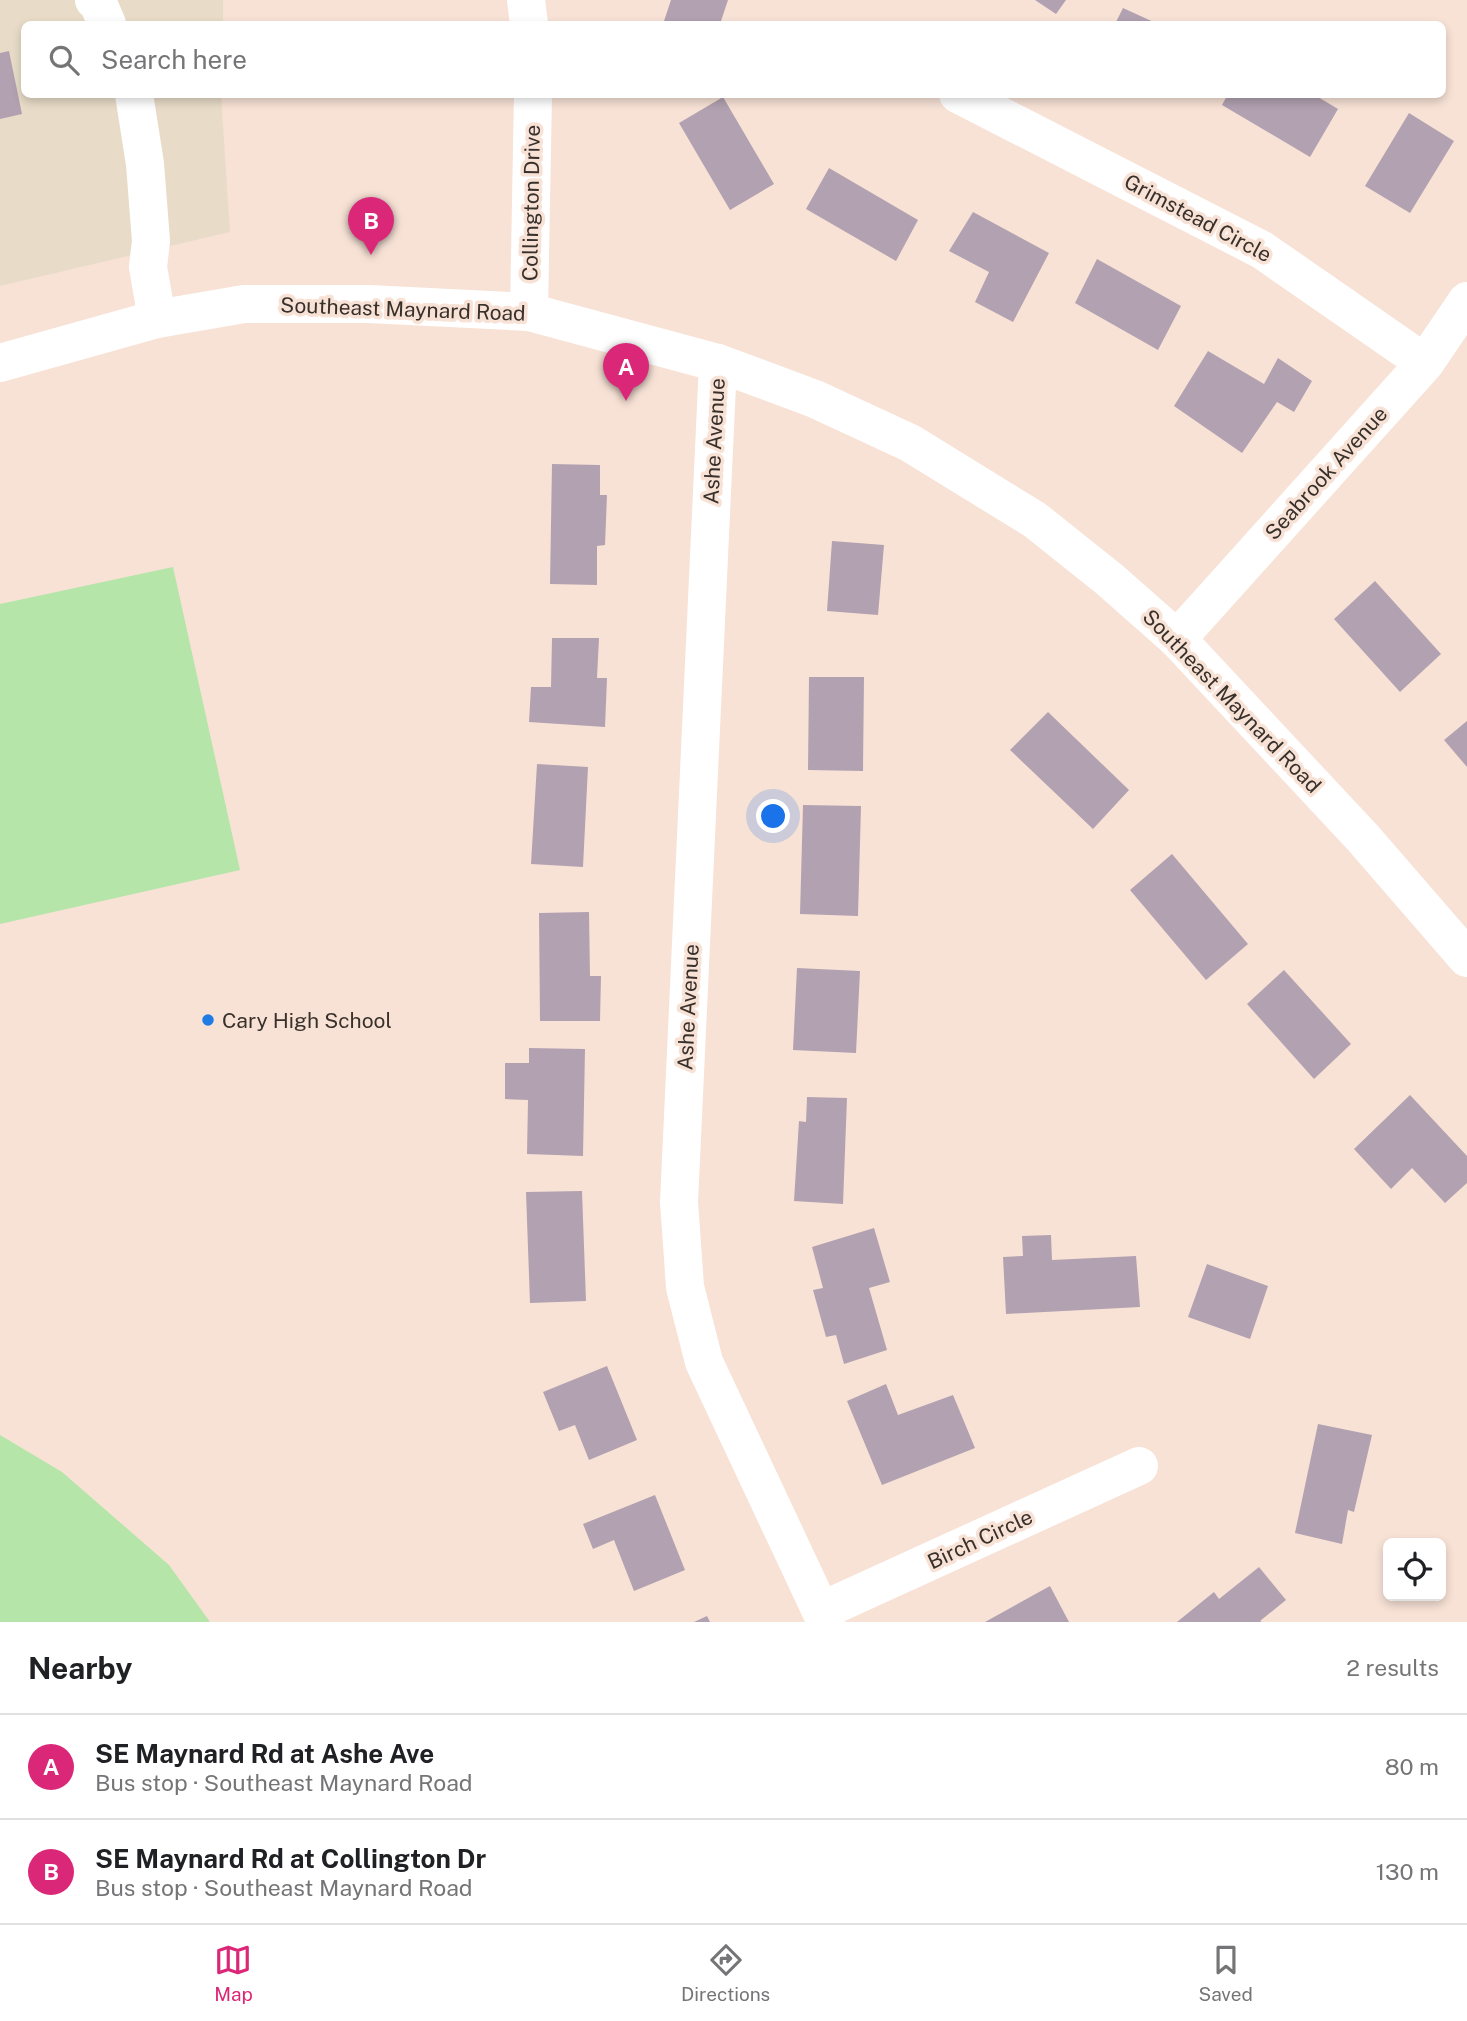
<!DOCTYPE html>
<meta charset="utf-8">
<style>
:root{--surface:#fff;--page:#f2f2f2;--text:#202124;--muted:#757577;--line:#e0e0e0;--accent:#db2777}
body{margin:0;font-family:"Public Sans",sans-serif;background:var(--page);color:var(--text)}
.controls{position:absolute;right:21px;bottom:21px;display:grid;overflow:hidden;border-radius:10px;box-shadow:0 4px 10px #0003}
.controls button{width:63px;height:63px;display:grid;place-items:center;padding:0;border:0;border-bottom:2px solid var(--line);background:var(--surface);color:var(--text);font:35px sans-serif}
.you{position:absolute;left:774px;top:817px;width:24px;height:24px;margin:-18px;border:5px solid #fff;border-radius:50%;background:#1a73e8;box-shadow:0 0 0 10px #1a73e833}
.badge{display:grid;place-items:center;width:46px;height:46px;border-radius:50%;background:var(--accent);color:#fff;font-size:23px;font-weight:700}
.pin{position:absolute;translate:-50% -58px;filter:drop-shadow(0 2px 4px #0008)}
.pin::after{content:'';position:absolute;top:37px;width:24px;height:21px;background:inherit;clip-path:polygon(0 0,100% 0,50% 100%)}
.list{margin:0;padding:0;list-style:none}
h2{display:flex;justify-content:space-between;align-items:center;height:91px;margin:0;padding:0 28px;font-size:30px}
h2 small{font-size:23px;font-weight:400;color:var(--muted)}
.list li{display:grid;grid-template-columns:46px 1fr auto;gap:21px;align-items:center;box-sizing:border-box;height:105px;padding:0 28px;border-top:2px solid var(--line)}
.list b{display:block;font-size:26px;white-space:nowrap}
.list p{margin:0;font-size:23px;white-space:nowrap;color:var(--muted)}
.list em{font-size:23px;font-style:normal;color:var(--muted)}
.icon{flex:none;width:38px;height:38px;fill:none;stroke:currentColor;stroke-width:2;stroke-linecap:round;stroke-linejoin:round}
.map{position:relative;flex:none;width:1467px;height:1622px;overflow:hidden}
.search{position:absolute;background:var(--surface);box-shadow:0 4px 10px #0003;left:21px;right:21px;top:21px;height:77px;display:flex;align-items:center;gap:18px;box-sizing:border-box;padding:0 24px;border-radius:10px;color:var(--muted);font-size:26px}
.sheet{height:301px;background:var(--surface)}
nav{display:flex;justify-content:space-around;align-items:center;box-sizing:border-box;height:98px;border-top:2px solid var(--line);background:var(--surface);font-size:19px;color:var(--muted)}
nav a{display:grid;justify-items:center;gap:4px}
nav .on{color:var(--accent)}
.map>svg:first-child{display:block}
.commercial{fill:#e8dcc8}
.green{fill:#b5e5a9}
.building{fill:#b2a1b1}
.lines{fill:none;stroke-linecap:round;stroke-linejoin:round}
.minor{stroke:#fff;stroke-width:38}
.major{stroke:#fff;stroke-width:38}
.poi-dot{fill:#207ce5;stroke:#f8e2d6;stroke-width:2.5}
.labels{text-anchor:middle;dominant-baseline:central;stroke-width:7;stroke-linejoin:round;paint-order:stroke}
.street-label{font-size:21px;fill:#38302b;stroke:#f8e2d6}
.poi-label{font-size:21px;fill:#38302b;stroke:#f8e2d6;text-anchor:start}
</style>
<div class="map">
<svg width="1467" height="1622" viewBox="0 0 1467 1622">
<rect width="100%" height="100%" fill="#f8e2d6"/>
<path class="commercial" d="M0 0H223V24H24V94L221 95 230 232 0 286Z"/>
<path class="green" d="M173 567 240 870 0 924V604Z
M0 1435 62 1472 169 1565 210 1622H0Z"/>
<path class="building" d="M671 0H728L720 24H663Z
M1035 0H1066L1056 14Z
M1123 8 1158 24H1115Z
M9 51 22 114 0 119V53Z
M1228 94H1313L1338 109 1310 157 1222 105Z
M723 97 774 184 730 210 679 123Z
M1409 113 1454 141 1410 213 1365 186Z
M829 168 918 220 896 261 806 209Z
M973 212 1049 253 1013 322 975 302 989 272 949 251Z
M1097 259 1181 306 1158 350 1075 303Z
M1208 351 1264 384 1278 358 1312 381 1294 412 1277 402 1242 453 1174 406Z
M552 464 600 465V495H607L605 545 597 546V585L550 584Z
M832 541 884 545 878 615 827 611Z
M1375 581 1441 654 1400 692 1334 619Z
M552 638H599L597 678H607L605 727 529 722 531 687H551Z
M809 677H864L863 771 808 770Z
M1048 712 1129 790 1093 829 1010 750Z
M1467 721V767L1444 740Z
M537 764 588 767 583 867 531 864Z
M803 805 861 806 858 916 800 914Z
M1172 854 1248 944 1206 980 1130 890Z
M589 912 590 976H601L600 1021H540L539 913Z
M797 968 860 971 856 1053 793 1050Z
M1284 970 1351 1044 1314 1079 1247 1004Z
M529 1048 585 1049 583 1156 527 1154 528 1100 505 1099V1063H529Z
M1410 1095 1467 1156V1183L1445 1203 1412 1168 1391 1189 1354 1149Z
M807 1097 847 1098 843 1204 794 1201 799 1121 806 1122Z
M582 1191 586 1301 530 1303 526 1192Z
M874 1228 890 1282 869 1288 887 1350 844 1364 836 1335 826 1337 813 1290 823 1288 812 1247Z
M1051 1235 1052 1260 1136 1256 1140 1307 1006 1314 1003 1257 1023 1256 1022 1236Z
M1207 1264 1268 1286 1250 1339 1188 1317Z
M607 1366 637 1440 589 1460 575 1425 559 1431 543 1392Z
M886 1384 898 1415 953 1395 975 1448 882 1485 847 1401Z
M1318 1424 1372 1435 1354 1512 1348 1510 1342 1544 1295 1533Z
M655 1495 685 1570 634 1591 614 1540 593 1549 583 1524Z
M1259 1567 1286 1600 1260 1621 1262 1622H1177L1214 1592 1219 1599Z
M1050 1586 1069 1622H985Z
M707 1616 710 1622H694Z"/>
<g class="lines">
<path class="minor" d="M94 0 98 3 107 24
M526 0 529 24
M134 94 145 164 151 241 148 267 157 319
M958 94 1262 250 1425 363
M529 312 533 94
M718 363 679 1202 685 1287 704 1362 826 1622
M1177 639 1425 363 1467 301
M821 1611 1139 1466"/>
<path class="major" d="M0 363 157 319 244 304H369L529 312 718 363 815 399 910 443 1035 520 1109 579 1177 639 1363 838 1467 958"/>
</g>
<circle class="poi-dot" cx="208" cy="1020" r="7"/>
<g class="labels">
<g class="street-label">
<text transform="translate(531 203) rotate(-89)">Collington Drive</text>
<text transform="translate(1198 218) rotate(28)">Grimstead Circle</text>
<text transform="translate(403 309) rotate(2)">Southeast Maynard Road</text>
<text transform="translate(714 441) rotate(-87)">Ashe Avenue</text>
<text transform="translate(1326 473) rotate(-48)">Seabrook Avenue</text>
<text transform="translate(1232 701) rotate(46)">Southeast Maynard Road</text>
<text transform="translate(688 1007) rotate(-87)">Ashe Avenue</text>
<text transform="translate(980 1539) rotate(-25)">Birch Circle</text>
</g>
<g class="poi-label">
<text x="222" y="1020">Cary High School</text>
</g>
</g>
</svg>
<div class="controls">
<button><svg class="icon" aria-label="locate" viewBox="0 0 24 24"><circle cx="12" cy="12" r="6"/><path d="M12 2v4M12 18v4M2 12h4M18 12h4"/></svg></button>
</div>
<div class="you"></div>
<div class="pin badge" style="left:626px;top:401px">A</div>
<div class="pin badge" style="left:371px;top:255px">B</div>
<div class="search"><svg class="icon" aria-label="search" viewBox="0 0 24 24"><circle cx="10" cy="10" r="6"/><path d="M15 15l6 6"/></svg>Search here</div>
</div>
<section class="sheet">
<h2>Nearby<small>2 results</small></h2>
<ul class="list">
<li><span class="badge">A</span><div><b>SE Maynard Rd at Ashe Ave</b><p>Bus stop · Southeast Maynard Road</p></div><em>80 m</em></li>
<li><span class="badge">B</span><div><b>SE Maynard Rd at Collington Dr</b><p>Bus stop · Southeast Maynard Road</p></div><em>130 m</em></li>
</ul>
</section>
<nav>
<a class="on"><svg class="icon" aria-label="map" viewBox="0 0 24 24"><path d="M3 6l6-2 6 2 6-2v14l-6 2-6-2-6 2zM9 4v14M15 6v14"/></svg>Map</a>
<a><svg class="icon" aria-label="directions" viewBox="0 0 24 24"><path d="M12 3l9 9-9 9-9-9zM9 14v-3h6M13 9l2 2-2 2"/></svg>Directions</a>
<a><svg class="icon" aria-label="saved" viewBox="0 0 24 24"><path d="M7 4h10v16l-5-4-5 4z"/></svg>Saved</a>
</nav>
